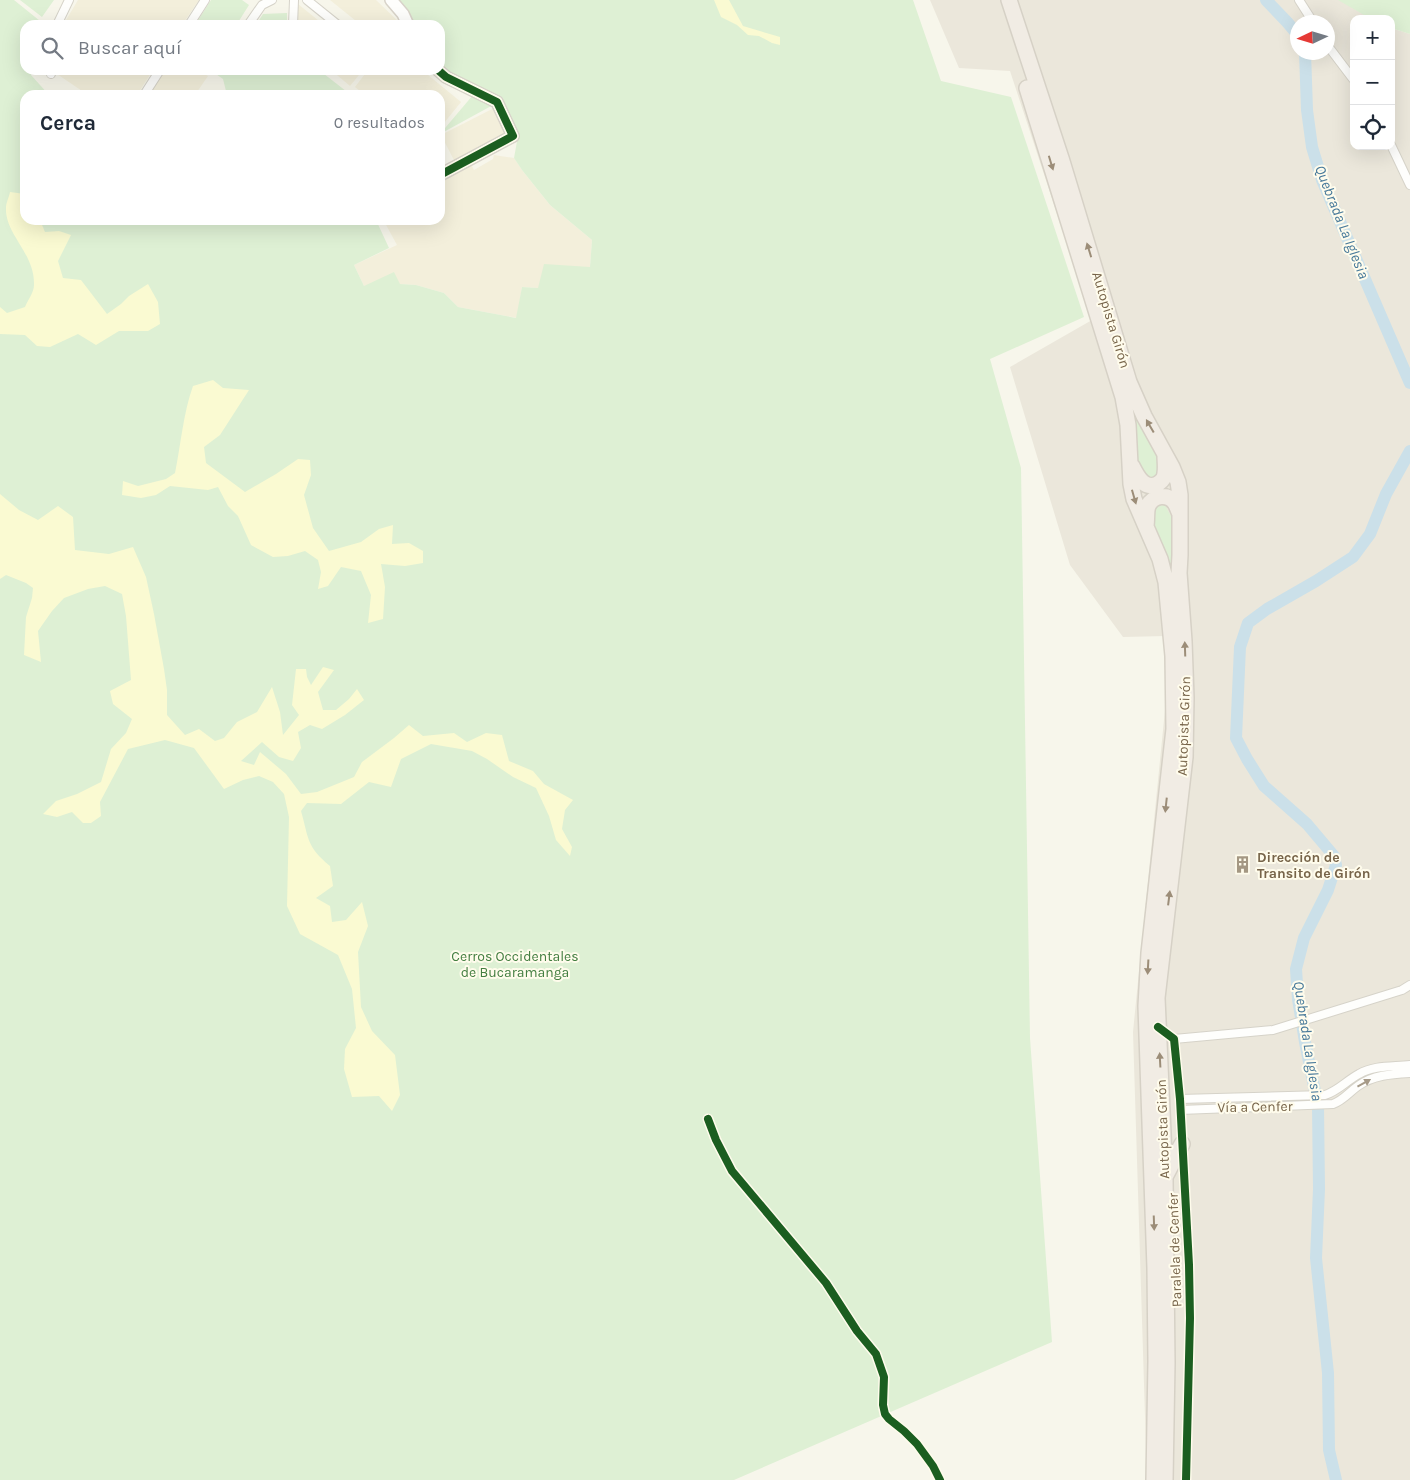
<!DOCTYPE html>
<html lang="es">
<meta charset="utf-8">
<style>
:root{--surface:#fff;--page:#f2f2f3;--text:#1f2937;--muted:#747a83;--line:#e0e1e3}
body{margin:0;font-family:Karla,sans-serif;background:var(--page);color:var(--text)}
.controls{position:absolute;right:15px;top:15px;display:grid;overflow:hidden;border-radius:10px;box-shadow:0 5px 20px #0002}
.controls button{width:45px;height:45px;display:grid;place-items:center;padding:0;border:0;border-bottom:1px solid var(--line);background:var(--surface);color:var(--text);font:25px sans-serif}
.compass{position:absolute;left:1290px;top:15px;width:45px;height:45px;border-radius:50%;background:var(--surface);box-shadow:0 5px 20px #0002;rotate:266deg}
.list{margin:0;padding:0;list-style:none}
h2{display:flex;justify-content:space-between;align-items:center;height:65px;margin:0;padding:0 20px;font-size:21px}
h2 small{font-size:16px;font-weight:400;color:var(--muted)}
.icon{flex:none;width:28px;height:28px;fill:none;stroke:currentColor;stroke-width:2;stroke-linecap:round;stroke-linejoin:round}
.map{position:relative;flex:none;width:1410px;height:1480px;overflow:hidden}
.search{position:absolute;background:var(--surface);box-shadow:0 5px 20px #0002;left:20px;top:20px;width:425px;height:55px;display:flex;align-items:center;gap:12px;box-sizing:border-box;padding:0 18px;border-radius:15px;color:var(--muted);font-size:19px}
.panel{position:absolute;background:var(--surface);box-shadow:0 5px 20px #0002;left:20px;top:90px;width:425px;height:135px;border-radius:15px}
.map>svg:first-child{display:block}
.residential{fill:#f3efdb}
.industrial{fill:#ebe7db;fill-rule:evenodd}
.green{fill:#def0d4}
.sand{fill:#fafad2}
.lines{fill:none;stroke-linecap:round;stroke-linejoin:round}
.river{stroke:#cbe0e9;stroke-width:12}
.street-casing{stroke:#d6d3c9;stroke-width:10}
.secondary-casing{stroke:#d8d3c9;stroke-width:14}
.highway-casing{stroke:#d6d1c6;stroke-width:18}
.street{stroke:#fefefc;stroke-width:8}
.secondary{stroke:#fefefc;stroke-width:11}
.highway{stroke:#f1ece4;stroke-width:15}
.cycleway-casing{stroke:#fffcec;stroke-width:11}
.cycleway{stroke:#1b5e20;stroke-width:8}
.oneway{fill:#9c8d78}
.oneway2{fill:#a69a88}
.labels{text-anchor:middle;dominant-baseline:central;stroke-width:4;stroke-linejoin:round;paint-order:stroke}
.street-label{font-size:14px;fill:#776449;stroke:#fffcec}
.poi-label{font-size:14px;font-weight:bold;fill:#776449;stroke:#fffcec;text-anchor:start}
.park-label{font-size:14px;fill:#437e40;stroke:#fffcec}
.water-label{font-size:15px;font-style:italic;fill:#47799a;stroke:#fffcec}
</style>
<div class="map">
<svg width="1410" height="1480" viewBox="0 0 1410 1480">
<rect width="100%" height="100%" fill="#f7f6eb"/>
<path class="residential" d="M78 0H199L182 25H63Z
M330 0H376L399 22 397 25H361Z
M298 4 324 25H298Z
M57 70H153L137 95H88L57 74Z
M164 70H199L208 76 197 92 202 95H148Z
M331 70H363L350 86Z
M368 70H422L461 102 440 128V95H365L355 87Z
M496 107 509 134 455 162 441 135Z
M494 155 514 158 522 170 550 205 592 240 590 267 538 288 522 287 517 318 458 307 444 293 416 285 399 284 364 286 354 265 397 245 385 223 386 220H440V180L471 164 474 170 493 159Z"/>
<path class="industrial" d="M930 0H1353L1374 19H1354V146H1391V28L1410 34V1480H1147L1133 1032 1165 710 1166 636 1123 637 1070 565 1010 367 1092 320 1010 71 959 68ZM1298 22H1328V52H1298Z"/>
<path class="green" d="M0 0H14L45 25H25V70H33L31 75 49 95H25V220H376L389 248 354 265 364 286 394 272 400 284 416 285 444 293 458 307 516 318 522 287 538 288 544 264 590 267 592 240 550 205 522 170 514 158 518 136 500 97 446 71 440 66V25H413L396 0H913L941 81 1011 97 1084 317 990 359 1021 468 1030 1038 1052 1342 734 1480H0Z
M20 0H54L42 17Z
M211 0H242L249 5 237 24 238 25H195Z
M1338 0H1410V34L1391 28V19H1371Z
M287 13V25H256L263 14Z
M210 70H319L351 95H227L223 79Z
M473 95 493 105 440 134Z
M1132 411C1143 430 1165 456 1155 478L1145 476 1138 461Z
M1165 505 1173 520 1171 568 1166 561 1153 530 1155 506Z"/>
<path class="sand" d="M714 0H729L743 26 780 37V45L772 43 759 36 748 35 737 25 721 17Z
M10 192 25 194V220H40L45 232 59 231 71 235 58 261 63 278 81 280 107 314 121 304 129 296 148 284 158 302 160 324 148 331H119L96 345 78 334 50 347 37 346 25 335 0 334V307L7 313 25 307C28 300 34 292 34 285 35 253 5 235 6 208 6 203 9 197 10 192Z
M213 380 223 388 249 390 220 435 204 447 206 463 245 492 276 474 298 459 310 460 311 475 304 495 313 528 329 551 361 542 379 529 393 525 392 544 409 543 423 551V563L405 566 381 564 385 587 383 619 368 623 371 595 361 571 341 567 328 586 318 589 321 572 318 560 305 551 288 556 273 557 251 545 238 516 228 506 218 487 208 490 170 486 156 495 141 498 122 495 123 481 138 486 166 479 175 473C181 444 183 414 193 386Z
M0 494 19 510 38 520 58 506 73 517 75 550 109 554 133 547 146 577 154 614 164 669 167 690V715L185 735 199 729 215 741 224 738 237 722 257 712 272 687 280 712 283 735 299 715 292 705 296 669H306L307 677 311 685 323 667 334 670 318 692 323 710H336L349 699 357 689 364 700 345 715 322 729 310 725 298 732 301 748 293 761 279 757 262 742 241 761 254 765 260 752 286 774 301 794 317 792 354 777 362 762 394 738 409 725 423 736 454 733 467 742 486 733 502 735 509 761 533 771 544 784 573 800 565 810 562 829 572 847 570 856 556 840 549 816 536 788 513 777 487 759 472 751 431 744 401 759 391 787 369 782 341 804 307 803 301 811C309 839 306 846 330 866L333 886 316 898 330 906 332 922 346 920 362 902 368 926 358 952 361 1007 372 1031 395 1055 400 1095 392 1111 379 1096 352 1097 344 1069 345 1049 356 1028 352 989 338 955 300 934 287 906 289 817 284 794 273 782 259 776 243 780 224 789 194 748 165 740 128 749 100 802 101 816 91 823H83L72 812 57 817 43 814 56 801 77 794 101 782 111 749 126 733 132 719 113 704 110 691 131 680 126 616 122 594 105 586 88 589 64 598 52 611 38 631 41 662 24 655 26 617 32 598 33 588 26 583 6 575 0 579Z"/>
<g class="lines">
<path class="river" d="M1266 0 1287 22 1298 35
M1305 52 1307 110 1312 147 1322 180 1410 383
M1336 1480 1329 1450 1328 1373 1316 1258 1319 1189 1318 1106 1305 1042 1298 999 1296 969 1304 938 1328 890 1336 865 1334 856 1307 824 1264 786 1247 759 1236 738 1240 647 1248 623 1267 609 1316 581 1353 557 1370 534 1386 494 1410 451"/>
<defs>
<path id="street" d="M307 0 338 25
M1299 0 1313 22
M57 25 69 0
M189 25 205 0
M248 25 262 5 272 0
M293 25 294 0
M1328 46 1353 79
M51 74 52 70
M144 95 160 70
M1391 145 1410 185
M1160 1028 1174 1039 1180 1099 1189 1265 1190 1318 1186 1480
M1174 1039 1273 1030 1402 990 1410 985
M1180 1099 1325 1095C1338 1091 1346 1081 1359 1074 1374 1065 1393 1067 1410 1065
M1180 1110 1333 1104C1344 1100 1348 1093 1358 1086 1373 1075 1392 1074 1410 1073
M708 1119 716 1140 732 1171 826 1283 857 1331 876 1354 884 1377 883 1405 885 1414 889 1419 904 1431 917 1444 933 1466 940 1480"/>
<path id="secondary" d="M391 0 403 14 408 25
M438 70 446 77 497 102 513 136 440 175"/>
<path id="highway" d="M1009 0 1061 158 1129 382 1144 416 1172 467 1178 482 1180 495V555L1179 573 1184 641 1186 698 1185 757 1157 998 1165 1178 1167 1363 1165 1480
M1027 88 1123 397 1128 425 1131 484 1134 499 1160 559 1166 582 1173 656 1174 729 1149 953 1146 1006 1155 1268 1156 1361 1154 1480
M1132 466C1137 476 1145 492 1159 483 1162 481 1165 477 1165 473 1166 467 1165 461 1165 456
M1146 526C1147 519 1146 511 1148 506 1153 495 1168 493 1175 503 1177 506 1178 510 1180 514
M1165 1177 1182 1144"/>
</defs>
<use href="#street" class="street-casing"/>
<use href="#secondary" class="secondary-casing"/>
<use href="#highway" class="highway-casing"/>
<use href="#street" class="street"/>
<use href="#secondary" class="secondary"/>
<use href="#highway" class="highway"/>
<defs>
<path id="cycleway" d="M438 70 446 77 497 102 513 136 440 175
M1158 1027 1174 1039 1180 1099 1189 1265 1190 1318 1186 1480
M708 1119 716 1140 732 1171 826 1283 857 1331 876 1354 884 1377 883 1405 885 1414 889 1419 904 1431 917 1444 933 1466 940 1480"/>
</defs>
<use href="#cycleway" class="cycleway-casing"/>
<use href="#cycleway" class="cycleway"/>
</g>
<defs><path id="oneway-solid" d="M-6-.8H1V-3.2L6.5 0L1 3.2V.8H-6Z" transform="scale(1.25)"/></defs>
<g class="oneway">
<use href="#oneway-solid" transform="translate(1051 163) rotate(73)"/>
<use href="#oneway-solid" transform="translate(1089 250) rotate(-107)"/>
<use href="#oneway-solid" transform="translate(1150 426) rotate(-120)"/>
<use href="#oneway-solid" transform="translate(1134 497) rotate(74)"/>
<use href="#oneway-solid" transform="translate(1185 649) rotate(-92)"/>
<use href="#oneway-solid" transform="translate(1166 805) rotate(96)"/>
<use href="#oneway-solid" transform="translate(1169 898) rotate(-83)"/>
<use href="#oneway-solid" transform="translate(1148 967) rotate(93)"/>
<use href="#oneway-solid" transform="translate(1160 1060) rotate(-93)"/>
<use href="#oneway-solid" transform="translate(1154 1223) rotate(88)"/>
</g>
<use class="oneway2" href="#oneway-solid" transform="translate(1364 1083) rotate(-29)"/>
<defs>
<symbol id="building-bare" viewBox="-9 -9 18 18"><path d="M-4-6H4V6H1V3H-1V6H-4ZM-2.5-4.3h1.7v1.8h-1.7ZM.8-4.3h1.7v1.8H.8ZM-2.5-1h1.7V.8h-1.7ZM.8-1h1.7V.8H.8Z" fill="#a49782" stroke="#fffcec" stroke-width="2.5" paint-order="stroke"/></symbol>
</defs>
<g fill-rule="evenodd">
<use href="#building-bare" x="1230" y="852" width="25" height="25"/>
</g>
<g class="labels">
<g class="street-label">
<text transform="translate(1111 320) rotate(73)">Autopista Girón</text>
<text transform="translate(1184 726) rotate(-88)">Autopista Girón</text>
<text transform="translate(1255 1107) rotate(-1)">Vía a Cenfer</text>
<text transform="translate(1163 1129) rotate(-92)">Autopista Girón</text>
<text transform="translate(1175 1250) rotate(-92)">Paralela de Cenfer</text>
</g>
<g class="poi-label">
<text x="1257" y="857">Dirección de<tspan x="1257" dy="16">Transito de Girón</tspan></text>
</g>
<g class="park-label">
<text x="515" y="956">Cerros Occidentales<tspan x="515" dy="16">de Bucaramanga</tspan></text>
</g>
<g class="water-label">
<text transform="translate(1342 222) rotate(68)">Quebrada La Iglesia</text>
<text transform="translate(1308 1041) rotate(81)">Quebrada La Iglesia</text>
</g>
</g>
</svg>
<div class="controls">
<button>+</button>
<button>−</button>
<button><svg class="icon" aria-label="locate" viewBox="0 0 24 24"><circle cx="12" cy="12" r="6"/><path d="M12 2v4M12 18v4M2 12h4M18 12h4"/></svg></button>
</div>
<svg class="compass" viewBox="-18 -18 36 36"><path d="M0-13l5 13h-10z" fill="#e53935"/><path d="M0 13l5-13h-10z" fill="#747a83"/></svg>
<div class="search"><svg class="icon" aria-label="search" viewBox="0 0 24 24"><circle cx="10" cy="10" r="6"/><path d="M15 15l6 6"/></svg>Buscar aquí</div>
<section class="panel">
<h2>Cerca<small>0 resultados</small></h2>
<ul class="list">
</ul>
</section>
</div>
